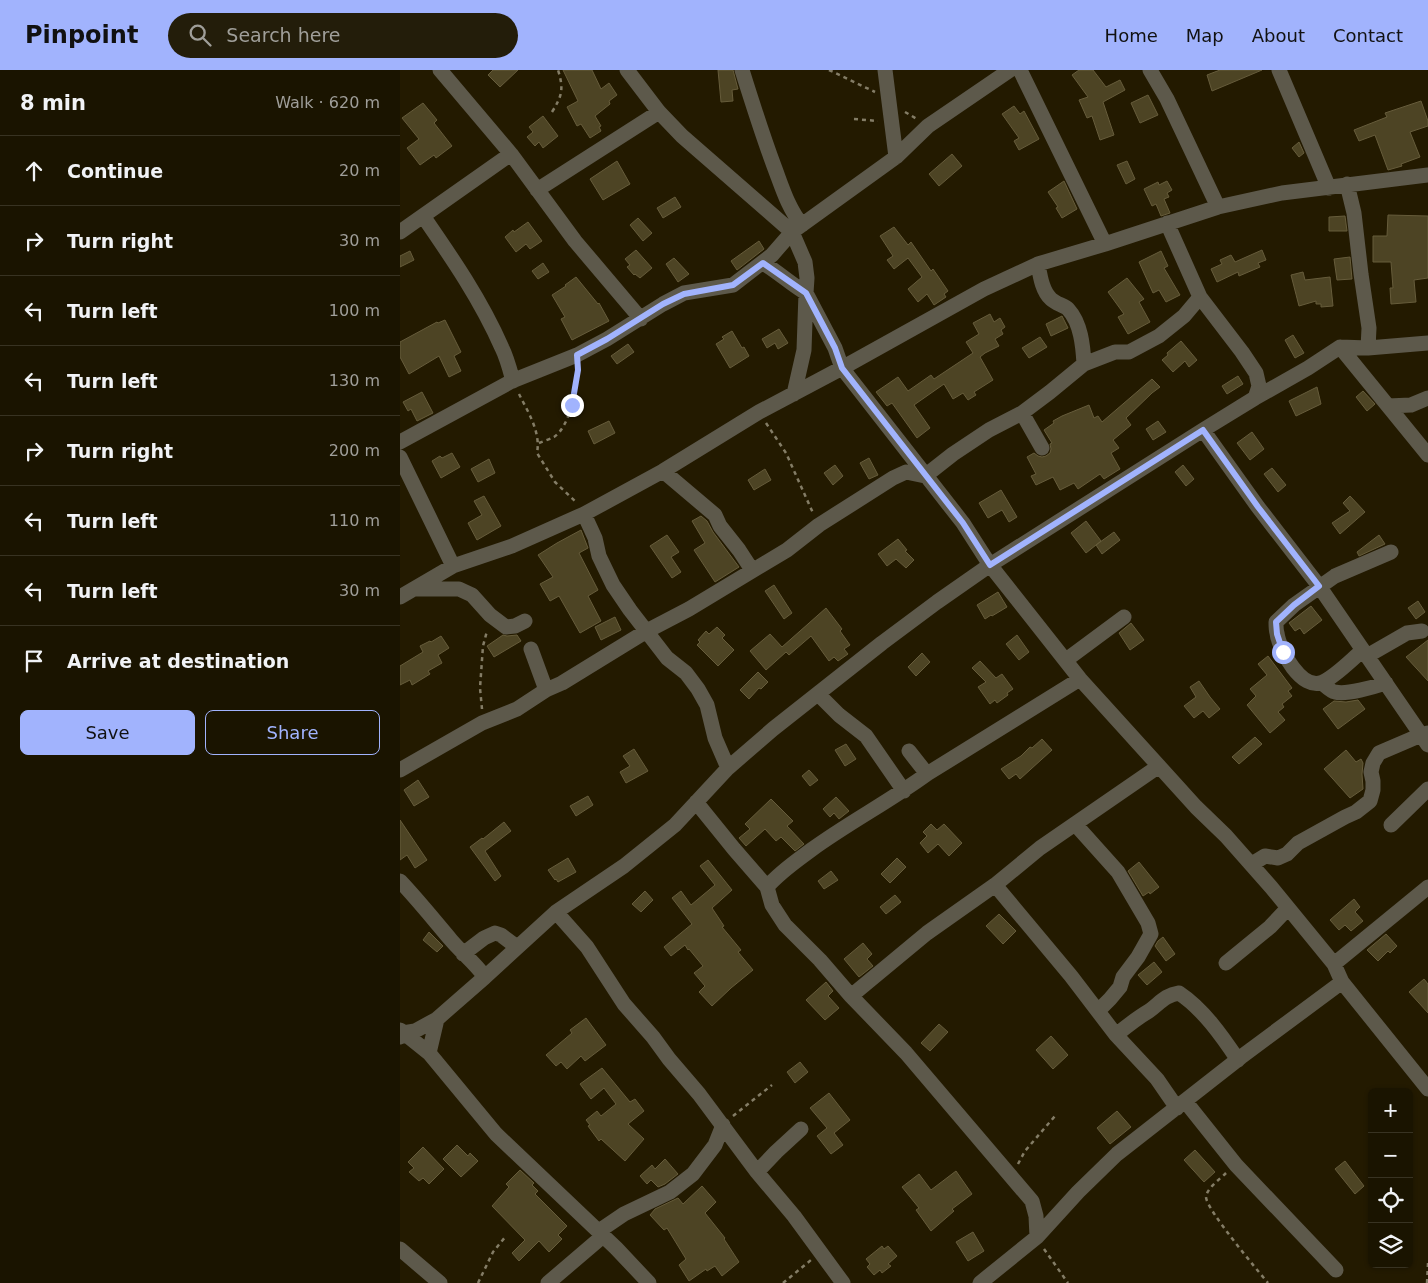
<!DOCTYPE html>
<meta charset="utf-8">
<style>
:root{--surface:#1a1400;--page:#231d0a;--text:#f1f3f6;--muted:#9f9e99;--line:#383322;--accent:#a1b3fd}
body{margin:0;font-family:"DejaVu Sans",sans-serif;background:var(--page);color:var(--text)}
.controls{position:absolute;right:15px;bottom:15px;display:grid;overflow:hidden;border-radius:8px;box-shadow:0 1px 4px #0004}
.controls button{width:45px;height:45px;display:grid;place-items:center;padding:0;border:0;border-bottom:1px solid var(--line);background:var(--surface);color:var(--text);font:25px sans-serif}
.stop{position:absolute;width:15px;height:15px;margin:-11px;border:4px solid #a1b3fd;border-radius:50%;background:#fff}
.stop.end{background:#a1b3fd;border-color:#fff;box-shadow:0 1px 5px #0008}
.list{margin:0;padding:0;list-style:none}
h2{display:flex;justify-content:space-between;align-items:center;height:65px;margin:0;padding:0 20px;font-size:21px}
h2 small{font-size:16px;font-weight:400;color:var(--muted)}
.list li{display:grid;grid-template-columns:32px 1fr auto;gap:15px;align-items:center;box-sizing:border-box;height:70px;padding:0 20px;border-top:1px solid var(--line)}
.list b{display:block;font-size:19px;white-space:nowrap}
.list em{font-size:16px;font-style:normal;color:var(--muted)}
.actions{display:flex;gap:10px;padding:15px 20px}
.actions a{flex:1;padding:11px 0;border:1px solid var(--accent);border-radius:8px;text-align:center;font-size:18px;color:var(--accent)}
.actions .main{background:var(--accent);color:#111}
.icon{flex:none;width:28px;height:28px;fill:none;stroke:currentColor;stroke-width:2;stroke-linecap:round;stroke-linejoin:round}
.map{position:relative;flex:none;width:1028px;height:1213px;overflow:hidden}
header{display:flex;align-items:center;gap:30px;box-sizing:border-box;height:70px;padding:0 25px;background:var(--accent);color:#111}
header strong{font-size:24px}
nav{display:flex;gap:28px;margin-inline-start:auto;font-size:18px}
.search{width:350px;height:45px;background:var(--page);display:flex;align-items:center;gap:12px;box-sizing:border-box;padding:0 18px;border-radius:28px;color:var(--muted);font-size:19px}
main{display:flex}
aside{flex:1;background:var(--surface)}
.map>svg:first-child{display:block}
.building{fill:#4d4424;stroke:#665c3b}
.lines{fill:none;stroke-linecap:round;stroke-linejoin:round}
.path{stroke:#847d66;stroke-width:2.5;stroke-dasharray:4 4;stroke-linecap:butt}
.minor{stroke:#5d594b;stroke-width:15}
.route{stroke:#a1b3fd;stroke-width:6}
</style>
<header>
<strong>Pinpoint</strong>
<div class="search"><svg class="icon" aria-label="search" viewBox="0 0 24 24"><circle cx="10" cy="10" r="6"/><path d="M15 15l6 6"/></svg>Search here</div>
<nav><a>Home</a><a>Map</a><a>About</a><a>Contact</a></nav>
</header>
<main>
<aside>
<h2>8 min<small>Walk · 620 m</small></h2>
<ul class="list">
<li><svg class="icon" aria-label="ahead" viewBox="0 0 24 24"><path d="M12 20V5M6 11l6-6 6 6"/></svg><div><b>Continue</b></div><em>20 m</em></li>
<li><svg class="icon" aria-label="right" viewBox="0 0 24 24"><path d="M7 20v-9h11M14 6l5 5-5 5"/></svg><div><b>Turn right</b></div><em>30 m</em></li>
<li><svg class="icon" aria-label="left" viewBox="0 0 24 24"><path d="M17 20v-9H6M10 6l-5 5 5 5"/></svg><div><b>Turn left</b></div><em>100 m</em></li>
<li><svg class="icon" aria-label="left" viewBox="0 0 24 24"><path d="M17 20v-9H6M10 6l-5 5 5 5"/></svg><div><b>Turn left</b></div><em>130 m</em></li>
<li><svg class="icon" aria-label="right" viewBox="0 0 24 24"><path d="M7 20v-9h11M14 6l5 5-5 5"/></svg><div><b>Turn right</b></div><em>200 m</em></li>
<li><svg class="icon" aria-label="left" viewBox="0 0 24 24"><path d="M17 20v-9H6M10 6l-5 5 5 5"/></svg><div><b>Turn left</b></div><em>110 m</em></li>
<li><svg class="icon" aria-label="left" viewBox="0 0 24 24"><path d="M17 20v-9H6M10 6l-5 5 5 5"/></svg><div><b>Turn left</b></div><em>30 m</em></li>
<li><svg class="icon" aria-label="arrive" viewBox="0 0 24 24"><path d="M6 21V4h12l-3 4 3 4H6"/></svg><div><b>Arrive at destination</b></div></li>
</ul>
<div class="actions"><a class="main">Save</a><a>Share</a></div>
</aside>
<div class="map">
<svg width="1028" height="1213" viewBox="0 0 1028 1213">
<rect width="100%" height="100%" fill="#231a00"/>
<path class="building" d="M93 0H118L100 17 88 5Z
M163 0H192L201 19 209 13 217 25 209 31 210 34 195 46 201 56 199 57 201 61 190 68 181 54 177 56 167 37 178 31Z
M318 0H333L338 19 332 20 333 31 321 32Z
M679 0H693L706 17 720 10 725 20 703 32 714 65 700 70 692 46 687 48 679 30 688 27 672 5Z
M820 0H862L812 21 807 5Z
M748 25 758 45 740 53 731 33Z
M1021 31 1028 51V56L1010 62 1020 87 1001 94 1002 96 988 100 975 65 959 71 954 60 987 47 985 43Z
M23 33 37 50 34 53 52 76 36 88 34 85 20 95 7 78 19 69 2 48Z
M614 36 620 44 624 41 639 69 619 80 614 71 619 68 602 44Z
M143 46 158 66 143 78 139 72 135 76 127 67 133 62 129 57Z
M899 72 904 83 899 87 892 78Z
M552 84 562 96 539 116 529 104Z
M217 91 230 114 203 130 190 109Z
M727 91 735 109 726 114 717 95Z
M664 111 677 139 662 148 656 138 658 137 648 122Z
M767 111 772 120 767 123 769 127 764 129 770 143 761 146 756 134 752 136 744 119 758 112 759 115Z
M275 127 281 137 263 148 257 138Z
M988 145 1028 146V208L1014 210 1016 232 991 234 990 218H993L991 192H973V166H987Z
M945 146 947 161H929V147Z
M238 148 252 163 243 171 230 155Z
M128 152 142 171 130 179 126 174 116 182 105 167 113 160 114 162Z
M494 157 508 175 511 172 531 201 533 199 548 221 544 224 546 227 534 235 527 224 518 232 508 219 522 207 508 188 494 199 487 190 493 186 480 166Z
M359 171 364 179 337 200 331 191Z
M236 180 252 198 240 208 235 204 234 205 227 197 230 195 225 189Z
M862 180 866 190 858 193 860 197 839 206 838 202 817 212 811 199 822 194 820 190 831 185 835 192Z
M10 181 14 190 0 197V186Z
M761 181 768 196 764 198 780 225 766 232 759 220 753 223 739 192Z
M950 187 952 209 937 210 934 189Z
M274 188 289 204 278 212 266 194Z
M143 193 149 202 138 209 132 201Z
M903 202 905 210 930 207 933 236 921 237V234H916V231L899 236 891 205Z
M176 207 198 234 199 233 209 251 172 270 161 249 165 247 152 225 166 216 165 215Z
M727 208 744 229 739 232 750 252 728 264 718 247 724 244 708 222Z
M590 244 594 252 600 248 605 257 601 260 603 264 595 269 599 276 585 283 580 287 593 310 574 322 576 325 568 330 563 323 553 329 544 314 514 335 530 358 517 368 492 333 487 336 476 322 498 307 508 321 531 305 534 309 573 283 566 272 579 264 573 253Z
M662 246 668 258 651 266 646 254Z
M45 250 61 282 54 286 61 301 49 307 39 286 9 304 0 287V272L37 252 38 253Z
M379 259 388 273 378 279 375 273 367 278 362 269Z
M332 261 342 278 344 277 349 286 330 298 316 274 324 269 322 267Z
M893 265 904 283 895 288 885 270Z
M640 267 647 277 629 288 622 278Z
M781 271 797 290 789 297 785 291 773 302 762 290 768 285 767 283Z
M228 274 234 282 217 294 211 286Z
M838 306 843 314 827 324 822 316Z
M752 309 760 317 752 323 726 348 731 355 713 370 719 378 711 383 720 399 704 409 700 404 678 419 674 413 660 420 653 407 636 415 631 406 636 404 627 387 634 383 638 386 642 387 646 386 650 383 651 379 650 374 652 373 644 360 654 353 653 351 662 346 689 335 694 348 698 346 702 352Z
M917 317 921 334 896 346 889 331Z
M963 321 975 334 967 341 956 327Z
M22 322 33 343 17 351 11 339 8 341 3 332Z
M209 351 215 363 194 374 188 361Z
M758 351 766 362 753 370 746 359Z
M852 362 864 379 850 390 837 373Z
M52 383 60 397 41 408 32 391 40 386 42 388Z
M469 388 478 405 469 409 460 393Z
M89 389 95 403 78 412 71 399Z
M435 395 443 406 433 415 424 403Z
M783 395 794 409 786 416 775 402Z
M872 398 886 415 878 422 864 404Z
M365 399 371 410 354 420 348 410Z
M601 420 617 447 609 452 602 440 588 448 579 433Z
M84 426 101 456 77 470 68 453 82 445 74 431Z
M950 426 965 442 940 464 932 453 950 441 943 433Z
M301 446 307 451 313 462 339 497 315 512 294 480 305 473 292 451Z
M686 451 701 471 686 483 671 463Z
M181 460 188 478 179 483 198 520 188 526 201 551 180 563 159 526 150 531 140 514 153 507 138 485 157 473Z
M714 462 720 470 702 484 696 475Z
M267 465 279 482 271 487 281 502 272 508 250 476Z
M979 465 985 474 959 486 957 482Z
M498 469 507 480 505 481 514 490 506 498 496 489 487 496 478 484Z
M374 515 392 543 384 549 365 521Z
M598 522 607 537 592 546 591 545 585 549 577 535Z
M1018 531 1025 542 1016 549 1008 538Z
M911 536 922 550 904 564 900 558 895 561 889 553Z
M426 538 442 559 440 561 450 575 444 579 448 584 438 591 434 587 429 591 411 566 389 585 386 582 366 600 350 581 370 564 382 577Z
M215 547 221 560 201 570 195 557Z
M731 553 744 570 730 580 719 563Z
M317 557 325 565 322 568 334 580 318 596 297 575 300 572 298 570 306 561 309 564Z
M103 565 107 566 117 565 121 571 94 587 87 576Z
M617 565 629 582 619 590 606 574Z
M41 566 49 578 38 585 42 593 28 601 30 604 12 615 10 610 0 615V596L23 582 20 576 30 571 31 572Z
M1028 570V611L1006 587Z
M522 583 530 592 516 606 508 597Z
M868 586 892 618 888 621 892 626 882 634 884 637 878 642 885 650 870 663 847 635 856 626 850 619 867 605 858 594Z
M580 591 596 608 602 604 613 619 607 623 608 625 597 633 595 630 590 634 578 617 586 612 572 598Z
M358 602 368 612 361 619 359 618 349 629 340 620Z
M799 611 810 627 820 639 809 648 803 641 794 648 784 636 796 627 790 617Z
M958 630 965 639 938 659 923 639 934 631 946 632Z
M855 667 862 674 839 694 832 687Z
M642 669 652 680 620 709 616 704 609 709 601 699 621 686 630 677 632 678Z
M446 674 456 689 445 696 435 680Z
M234 679 248 701 226 713 220 702 230 696 223 686Z
M946 680 956 692 961 689 963 693 962 704 963 719 950 728 924 699Z
M409 700 418 710 410 716 402 706Z
M18 710 29 727 14 736 4 720Z
M188 726 193 735 176 746 170 736Z
M436 727 449 741 439 749 434 743 430 747 423 739Z
M371 729 393 751 387 756 404 774 395 781 381 767 376 771 365 759 346 776 339 768 350 759 345 754Z
M0 750 27 790 15 798 7 785 0 790Z
M104 752 111 761 85 781 101 806 95 811 70 777 82 768 83 769Z
M531 754 537 760 544 754 562 773 549 786 538 774 528 783 520 773 527 766 523 762Z
M168 788 176 802 158 812 156 809 155 810 148 800Z
M497 788 506 797 490 813 481 804Z
M308 790 332 820 312 838 324 856 322 857 341 880 338 882 353 900 331 918 312 936 299 922 305 916 294 903 303 896 289 879 288 880 285 875 271 886 264 877 292 854 272 828 281 821 291 835 315 815 300 796Z
M739 792 759 817 750 824 749 822 743 826 728 801Z
M431 801 438 810 424 819 418 811Z
M245 821 253 830 241 842 232 834Z
M495 825 501 832 486 844 480 837Z
M954 829 960 837 955 842 963 851 951 861 945 855 939 860 930 850Z
M599 844 616 861 603 874 586 856Z
M29 862 43 876 37 882 23 870Z
M986 864 997 876 990 883 988 881 978 891 967 880Z
M763 867 775 884 766 891 755 876 758 871Z
M463 873 472 884 467 889 473 896 459 907 444 889Z
M754 892 762 902 747 915 738 905Z
M1024 909 1028 914V943L1009 922Z
M426 912 433 921 428 926 439 938 425 950 406 930Z
M186 948 206 975 185 991 181 986 167 999 161 992 156 996 146 985 172 963 170 960Z
M539 954 548 962 530 981 521 973Z
M651 966 668 985 653 999 636 980Z
M400 992 408 1002 395 1013 387 1002Z
M202 998 230 1032 235 1029 244 1041 228 1054 244 1069 225 1091 201 1069 199 1071 188 1056 190 1055 186 1050 197 1041 201 1046 216 1034 204 1018 191 1029 180 1014Z
M429 1023 450 1050 434 1063 443 1075 431 1084 417 1066 427 1058 410 1038Z
M717 1041 731 1057 710 1074 697 1058Z
M57 1075 68 1086 70 1083 78 1091 61 1107 43 1089Z
M23 1077 44 1099 29 1114 23 1108 19 1111 9 1102 14 1098 8 1092Z
M795 1080 815 1102 804 1112 784 1090Z
M265 1089 278 1104 265 1114 258 1117 251 1110 247 1114 240 1106 252 1095 255 1099Z
M945 1091 964 1116 955 1124 935 1099Z
M120 1100 134 1113 132 1115 138 1121 135 1124 167 1156 158 1165 162 1169 149 1182 139 1171 119 1191 112 1183 125 1170 92 1136 109 1117 106 1114Z
M556 1101 572 1124 552 1139 554 1141 531 1161 516 1140 519 1138 502 1117 519 1104 531 1120Z
M302 1116 316 1132 305 1143 325 1168 324 1169 339 1192 322 1206 315 1196 307 1201 306 1199 289 1211 279 1195 286 1189 267 1158 264 1160 250 1145 255 1139 278 1128 283 1134Z
M573 1162 584 1181 568 1191 556 1172Z
M482 1176 484 1179 488 1176 497 1186 488 1194 491 1196 482 1203 480 1200 474 1205 467 1197 470 1194 466 1189Z"/>
<g class="lines">
<path class="path" d="M429 0 475 22
M152 42C162 26 164 19 158 0
M505 42 517 49
M454 49 478 51
M119 324C128 342 141 362 137 383L155 412 176 432
M366 353 386 383 413 443
M139 373C144 371 150 369 154 367 171 355 176 318 178 299
M82 639 80 618 83 576 87 561
M333 1046 372 1015
M618 1094 625 1081 655 1046
M826 1103C820 1109 807 1118 806 1127 806 1139 858 1201 868 1213
M644 1179 668 1213
M78 1213 93 1182 106 1166
M383 1213 411 1190
M1027 1213 1028 1193"/>
<path class="minor" d="M40 0 111 84 175 171 241 249
M227 0 259 42 282 66 392 162 405 192 407 208 406 223 435 278 442 298 563 453 590 495 680 609 796 737 826 766 871 817 934 894 942 912 1028 1019
M342 0C352 32 362 64 374 96 382 117 388 138 402 155
M485 0 496 87
M620 0 705 174
M750 0 767 29 818 137
M879 0 929 118
M947 114 954 143 961 204 969 258 968 278
M137 120 259 42
M23 146C52 188 81 230 102 278 107 288 110 300 113 311
M767 153 800 227 842 282 856 303 859 316 855 328
M0 162 111 84
M363 193C378 202 391 214 406 223L404 280 394 324
M638 194C640 205 642 221 651 229 656 234 664 235 668 239 681 253 683 276 684 294
M940 277 1028 385
M988 336 1011 335 1028 328
M622 343 642 378
M803 360 858 437 919 516 1028 675
M0 372 112 311 177 285 207 269 263 234 284 223 333 215 372 185 392 162 496 87 528 56 610 0
M0 387 53 496
M263 401 315 445 320 456 339 480 352 500
M184 444 195 468 199 486 213 515 230 540 267 588 286 603 298 619 307 635 315 668 328 698
M17 519H59L72 525 90 545 106 557 115 556 125 551
M0 527 53 496 112 476 184 444 263 401 359 342 442 298 584 219 638 194 705 174 818 137 882 123 1028 105
M131 579 146 620
M963 580C951 590 937 605 923 612 902 622 879 580 877 563 876 560 876 555 876 552L894 535 935 506 991 482
M967 586 1007 563 1022 561
M666 590 724 547
M922 613C926 616 930 621 935 622 946 625 974 617 986 613
M418 624 439 645 466 666 504 721
M509 681 527 704
M0 700 82 653 117 639 146 620 162 613 245 562 289 539 387 480 419 455 493 408 506 402 525 406 553 384 589 360 622 343 650 322 684 294 715 282H729L759 266 784 246 800 227
M296 732 334 779 367 817 372 835 385 855 420 890 451 926 506 983 632 1131 636 1146 637 1167
M675 754 718 802 748 853 751 864 738 887 723 907 720 917 710 929 698 941
M991 755 1028 719
M852 794 865 786 878 788 887 784 898 773 945 747 956 742 970 731 973 720V711L971 702 973 693 979 683 1021 665 1028 663
M0 811C18 830 34 850 51 870 62 883 75 893 85 907
M595 815 671 906 716 965 757 1009 777 1038
M367 817C380 802 395 792 411 780 448 753 490 731 527 704L680 609
M156 842 187 877 224 934 253 967 269 989 299 1024 357 1102 394 1146 443 1213
M63 884 84 868 95 863 101 865 117 877
M826 893 870 857 888 838
M934 894 1028 817
M451 926 527 863 595 815 640 778 759 696
M0 960 29 983 96 1064 216 1178 249 1213
M716 965C727 956 737 948 749 941 760 933 765 925 779 923 803 939 822 966 838 990
M0 967 3 963 15 961 37 949
M29 983 37 949 85 907 156 842 224 796 275 755 328 698 373 659 482 573 537 532 590 495 803 360 855 328 908 298 940 277 968 278 1028 273
M785 1031 836 1095 936 1200
M357 1102 376 1082 401 1059
M199 1161 224 1144 270 1122 293 1104 315 1075 323 1055
M0 1179 40 1213
M148 1213 203 1166
M580 1213 637 1167 678 1122 717 1084 841 987 942 912"/>
</g>
<g class="lines">
<path class="route" d="M172 335 178 300 177 285 207 269 263 234 284 224 333 215 363 193 406 223 435 278 442 298 563 453 590 495 803 360 858 437 919 516 894 535 876 552 877 564 883 582"/>
</g>
</svg>
<div class="controls">
<button>+</button>
<button>−</button>
<button><svg class="icon" aria-label="locate" viewBox="0 0 24 24"><circle cx="12" cy="12" r="6"/><path d="M12 2v4M12 18v4M2 12h4M18 12h4"/></svg></button>
<button><svg class="icon" aria-label="layers" viewBox="0 0 24 24"><path d="M12 4l9 5-9 5-9-5zM3 14l9 5 9-5"/></svg></button>
</div>
<div class="stop" style="left:883px;top:582px"></div>
<div class="stop end" style="left:172px;top:335px"></div>
</div>
</main>
